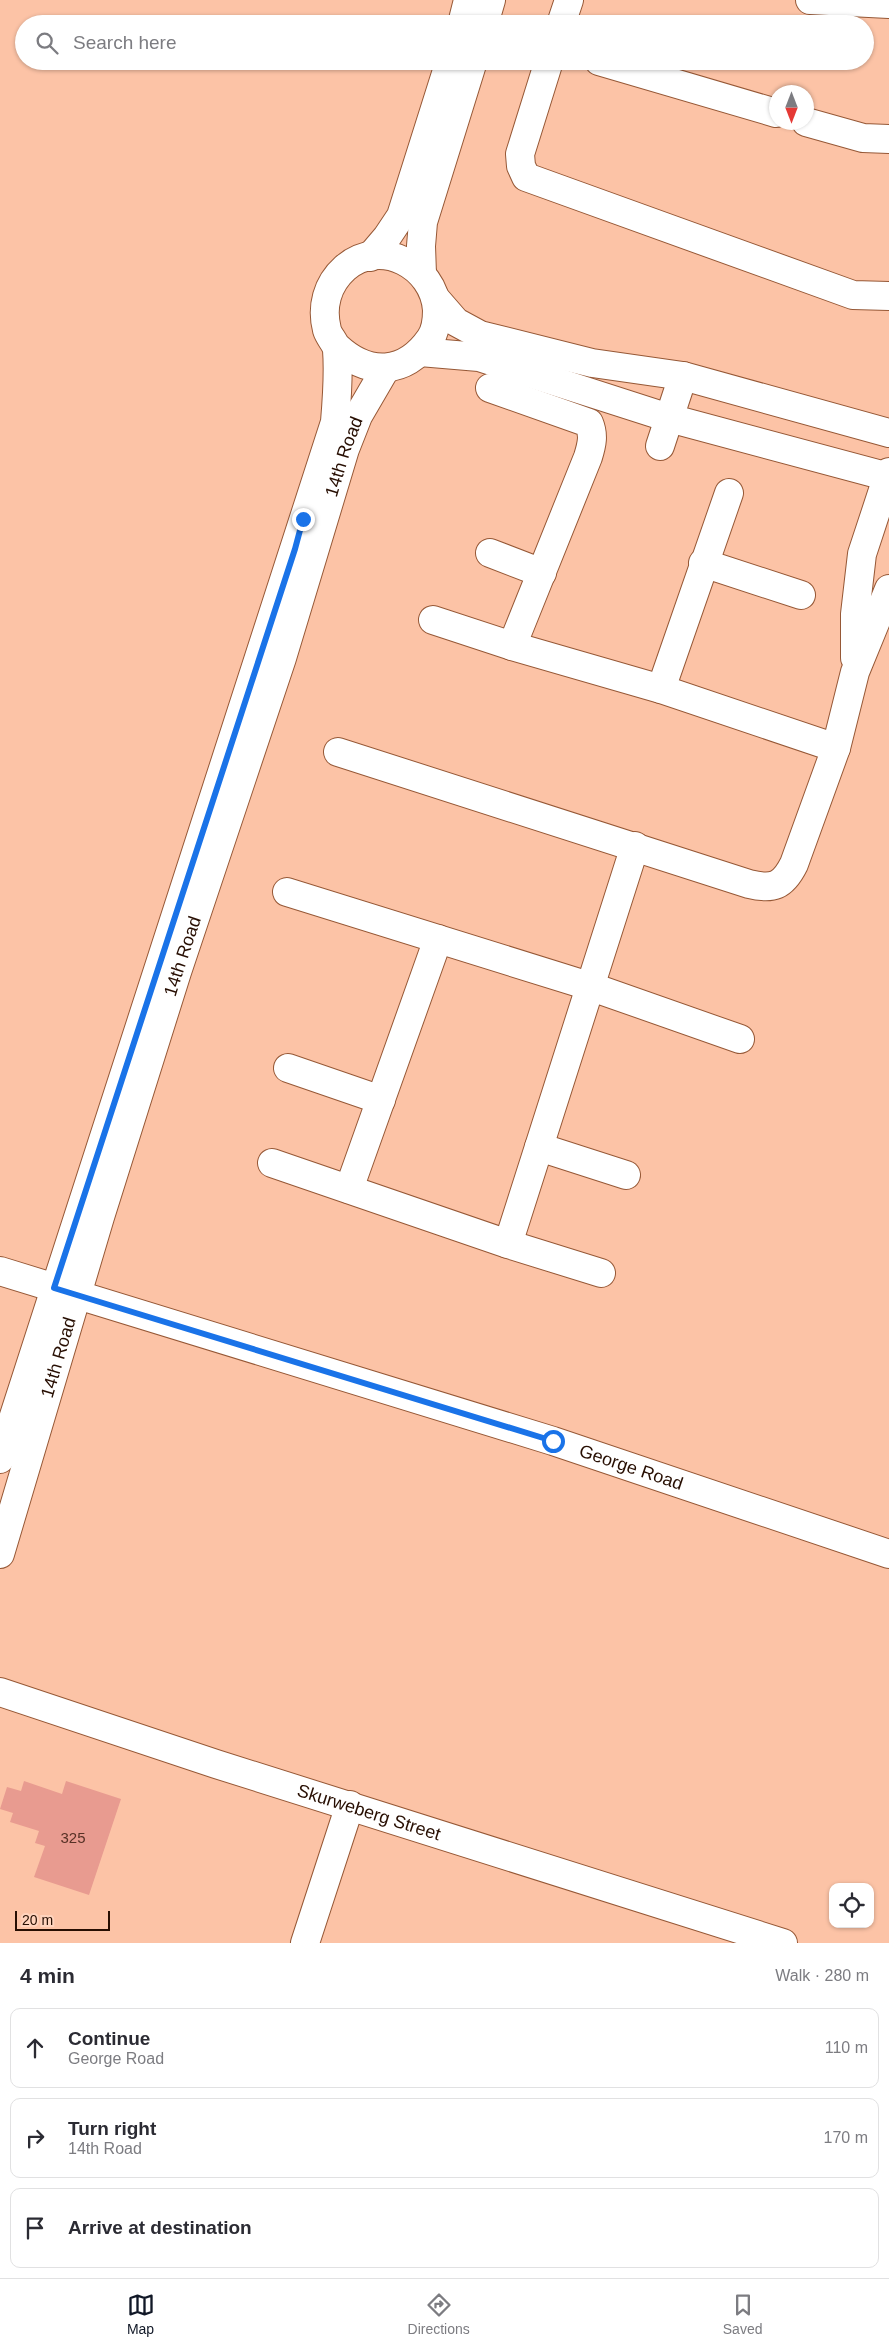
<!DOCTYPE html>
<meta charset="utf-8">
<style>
:root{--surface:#fff;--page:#f2f2f3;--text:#2b2b33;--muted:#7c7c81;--line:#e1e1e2;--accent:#111827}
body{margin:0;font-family:Helvetica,sans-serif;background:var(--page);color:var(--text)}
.controls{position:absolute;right:15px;bottom:15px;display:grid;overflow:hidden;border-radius:10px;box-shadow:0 1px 4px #0004}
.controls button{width:45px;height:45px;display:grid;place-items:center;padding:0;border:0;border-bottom:1px solid var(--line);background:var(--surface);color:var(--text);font:25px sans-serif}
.compass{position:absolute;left:769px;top:85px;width:45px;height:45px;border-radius:50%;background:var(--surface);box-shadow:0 1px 4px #0004;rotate:180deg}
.scale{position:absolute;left:15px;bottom:12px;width:95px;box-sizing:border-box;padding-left:5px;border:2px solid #270e02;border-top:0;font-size:14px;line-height:18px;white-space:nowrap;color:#270e02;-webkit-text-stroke:4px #ffd4be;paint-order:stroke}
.stop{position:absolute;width:15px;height:15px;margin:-11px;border:4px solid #1a73e8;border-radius:50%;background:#fff}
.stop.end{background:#1a73e8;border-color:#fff;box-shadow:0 1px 5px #0008}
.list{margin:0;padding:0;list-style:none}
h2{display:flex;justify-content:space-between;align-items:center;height:65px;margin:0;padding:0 20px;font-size:21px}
h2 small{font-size:16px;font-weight:400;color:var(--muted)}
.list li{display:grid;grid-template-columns:32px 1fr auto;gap:15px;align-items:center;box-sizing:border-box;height:80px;margin:0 10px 10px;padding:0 10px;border:1px solid var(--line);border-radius:10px}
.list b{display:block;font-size:19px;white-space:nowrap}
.list p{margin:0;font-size:16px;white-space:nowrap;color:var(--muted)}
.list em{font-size:16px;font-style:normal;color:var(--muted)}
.icon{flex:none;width:28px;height:28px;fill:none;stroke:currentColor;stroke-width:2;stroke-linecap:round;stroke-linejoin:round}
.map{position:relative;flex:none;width:889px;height:1943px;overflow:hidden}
.search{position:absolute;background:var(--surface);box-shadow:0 1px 4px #0004;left:15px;right:15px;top:15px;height:55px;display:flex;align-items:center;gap:12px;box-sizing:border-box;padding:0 18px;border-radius:28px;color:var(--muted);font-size:19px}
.sheet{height:335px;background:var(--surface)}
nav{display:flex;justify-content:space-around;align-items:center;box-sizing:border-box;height:70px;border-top:1px solid var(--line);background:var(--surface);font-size:14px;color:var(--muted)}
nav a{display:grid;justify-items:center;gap:2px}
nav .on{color:var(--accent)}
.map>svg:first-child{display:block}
.building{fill:#e89b90}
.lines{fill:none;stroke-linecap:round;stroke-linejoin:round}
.minor-casing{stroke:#965836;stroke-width:30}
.minor{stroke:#fff;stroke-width:28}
.route{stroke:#1a73e8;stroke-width:6}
.labels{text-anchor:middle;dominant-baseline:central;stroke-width:5;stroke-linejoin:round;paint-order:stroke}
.number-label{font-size:15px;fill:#573126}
.street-label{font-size:18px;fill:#270e02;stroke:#ffd4be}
</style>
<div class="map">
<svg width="889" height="1943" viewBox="0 0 889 1943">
<rect width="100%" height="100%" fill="#fcc3a6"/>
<path class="building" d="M24 1781 62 1794 66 1781 121 1799 89 1895 34 1877 45 1846 35 1843 39 1831 10 1822 13 1813 0 1809 7 1787 21 1791Z"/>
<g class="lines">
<defs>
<g id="minor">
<path d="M810 0 889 4"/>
<path d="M462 24 468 0"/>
<path d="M484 24 491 0"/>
<path d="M561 24 569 0"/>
<path d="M549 61 520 154 521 166 526 177 853 295 889 296"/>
<path d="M599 61 776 113"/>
<path d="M806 122 863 138 889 139"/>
<path d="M370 257 387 237 401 216 450 61"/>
<path d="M422 274 421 246 423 222 473 61"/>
<path d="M436 299 456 322 480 335 592 363 683 376 889 433"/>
<path d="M420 352 479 357 669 418 889 477"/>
<path d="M490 388 589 423C594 435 592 444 588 457L512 646"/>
<path d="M660 446 683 376"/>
<path d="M490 553 542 573"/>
<path d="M703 563 801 595"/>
<path d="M433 620 512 646 661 689 836 748"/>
<path d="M855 658V614L862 554 889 472"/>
<path d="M661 689 729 493"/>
<path d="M338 752 749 884C773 890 783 886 794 864L836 748 855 672 889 589"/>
<path d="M287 892 589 986 740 1039"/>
<path d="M288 1068 381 1100"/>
<path d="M539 1147 626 1175"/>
<path d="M272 1163 508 1244 601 1273"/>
<path d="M349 1189 438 939"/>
<path d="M508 1244 635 846"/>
<path id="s1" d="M0 1271 553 1441 889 1554"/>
<path d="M0 1459 335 422C337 398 339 374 337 350 336 343 329 337 327 330 321 307 327 284 345 268 381 237 434 266 437 310 437 320 435 332 430 339 405 375 368 376 337 347"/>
<path id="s2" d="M0 1554 100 1217 177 972 282 658 345 449 358 416 386 368"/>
<path id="s3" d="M0 1692 216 1764 783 1943"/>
<path d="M305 1943 350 1805"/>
</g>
</defs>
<use href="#minor" class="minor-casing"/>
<use href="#minor" class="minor"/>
</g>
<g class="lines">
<path class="route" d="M303 519 295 549 54 1288 553 1441"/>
</g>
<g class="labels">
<g class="number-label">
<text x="73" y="1837">325</text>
</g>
<g class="street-label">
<text stroke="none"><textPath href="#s2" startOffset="1150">14th Road</textPath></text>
<text stroke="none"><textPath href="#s2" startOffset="625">14th Road</textPath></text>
<text stroke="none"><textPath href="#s2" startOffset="205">14th Road</textPath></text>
<text stroke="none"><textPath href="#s1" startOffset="661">George Road</textPath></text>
<text stroke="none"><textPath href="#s3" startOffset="388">Skurweberg Street</textPath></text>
</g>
</g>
</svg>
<div class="controls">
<button><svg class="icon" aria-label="locate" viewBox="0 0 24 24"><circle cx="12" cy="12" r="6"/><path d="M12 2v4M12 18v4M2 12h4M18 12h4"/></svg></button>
</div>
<svg class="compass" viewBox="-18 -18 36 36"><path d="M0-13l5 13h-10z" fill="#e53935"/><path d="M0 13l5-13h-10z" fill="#7c7c81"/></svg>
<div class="scale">20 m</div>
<div class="stop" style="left:553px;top:1441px"></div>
<div class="stop end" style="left:303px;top:519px"></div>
<div class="search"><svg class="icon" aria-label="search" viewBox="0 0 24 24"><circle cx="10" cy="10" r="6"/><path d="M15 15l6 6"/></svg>Search here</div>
</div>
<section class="sheet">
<h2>4 min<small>Walk · 280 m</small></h2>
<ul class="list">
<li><svg class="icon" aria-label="ahead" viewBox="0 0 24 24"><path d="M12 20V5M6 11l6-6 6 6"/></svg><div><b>Continue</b><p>George Road</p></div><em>110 m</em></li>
<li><svg class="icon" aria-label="right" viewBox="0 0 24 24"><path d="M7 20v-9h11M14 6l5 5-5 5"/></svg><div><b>Turn right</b><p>14th Road</p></div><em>170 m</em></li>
<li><svg class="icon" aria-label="arrive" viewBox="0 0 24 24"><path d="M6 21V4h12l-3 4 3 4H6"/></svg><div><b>Arrive at destination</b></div></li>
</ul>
</section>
<nav>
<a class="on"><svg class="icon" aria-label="map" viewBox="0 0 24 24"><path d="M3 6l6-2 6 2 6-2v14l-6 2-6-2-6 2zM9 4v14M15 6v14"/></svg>Map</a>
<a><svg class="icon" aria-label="directions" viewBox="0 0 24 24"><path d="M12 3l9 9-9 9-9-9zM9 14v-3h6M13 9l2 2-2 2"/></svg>Directions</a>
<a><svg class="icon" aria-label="saved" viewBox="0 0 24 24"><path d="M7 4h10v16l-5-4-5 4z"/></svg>Saved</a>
</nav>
